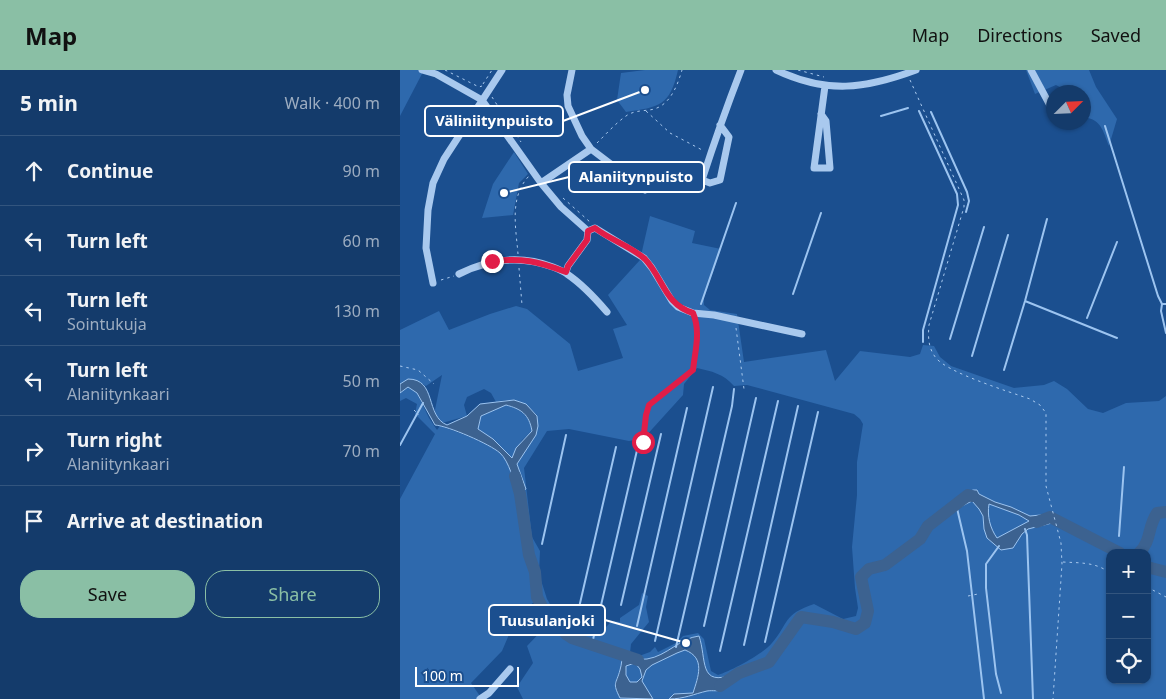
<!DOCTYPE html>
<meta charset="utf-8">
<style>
:root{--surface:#143b6b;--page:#214673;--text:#f1f3f6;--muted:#9dadc1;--line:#33557e;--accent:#8abfa5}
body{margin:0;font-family:"Noto Sans",sans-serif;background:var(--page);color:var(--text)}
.controls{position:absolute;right:15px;bottom:15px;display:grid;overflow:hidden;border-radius:10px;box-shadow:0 1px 4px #0004}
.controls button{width:45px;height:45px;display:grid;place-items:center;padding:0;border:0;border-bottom:1px solid var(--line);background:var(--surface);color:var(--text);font:25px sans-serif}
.compass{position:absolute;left:646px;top:15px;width:45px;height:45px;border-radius:50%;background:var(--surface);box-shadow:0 1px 4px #0004;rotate:66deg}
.scale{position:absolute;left:15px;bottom:12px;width:104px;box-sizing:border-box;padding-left:5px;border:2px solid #fff;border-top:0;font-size:14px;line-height:18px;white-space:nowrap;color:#fff;-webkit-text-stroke:4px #1b4f8f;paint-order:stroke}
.stop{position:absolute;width:15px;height:15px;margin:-11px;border:4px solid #e11d48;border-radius:50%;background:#fff}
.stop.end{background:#e11d48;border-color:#fff;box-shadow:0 1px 5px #0008}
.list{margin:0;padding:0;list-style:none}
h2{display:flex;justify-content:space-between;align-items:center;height:65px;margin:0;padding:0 20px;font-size:21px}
h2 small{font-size:16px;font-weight:400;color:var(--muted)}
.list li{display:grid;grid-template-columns:32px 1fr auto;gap:15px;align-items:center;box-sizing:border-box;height:70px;padding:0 20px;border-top:1px solid var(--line)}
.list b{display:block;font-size:19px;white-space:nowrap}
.list p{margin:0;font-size:16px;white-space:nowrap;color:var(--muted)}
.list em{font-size:16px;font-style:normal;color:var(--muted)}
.actions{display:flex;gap:10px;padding:15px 20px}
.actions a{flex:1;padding:11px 0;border:1px solid var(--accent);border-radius:20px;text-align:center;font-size:18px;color:var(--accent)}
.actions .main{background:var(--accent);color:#111}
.icon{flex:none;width:28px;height:28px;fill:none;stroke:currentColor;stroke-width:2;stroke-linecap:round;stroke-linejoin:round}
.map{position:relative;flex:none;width:766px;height:629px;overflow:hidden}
header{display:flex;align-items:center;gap:30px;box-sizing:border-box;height:70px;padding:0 25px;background:var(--accent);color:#111}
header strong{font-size:24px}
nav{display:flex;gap:28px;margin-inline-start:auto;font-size:18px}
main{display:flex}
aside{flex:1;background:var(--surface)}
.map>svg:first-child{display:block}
.green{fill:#2e69ad;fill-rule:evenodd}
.water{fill:#3c6290;stroke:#9cc4f0;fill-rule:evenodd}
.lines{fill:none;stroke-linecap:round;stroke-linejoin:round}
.stream{stroke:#9cc4f0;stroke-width:2}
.river{stroke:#3c6290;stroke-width:12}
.path{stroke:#a9c9ee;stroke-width:1;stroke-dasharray:2.5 4;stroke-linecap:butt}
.minor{stroke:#a9c9ee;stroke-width:7}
.route{stroke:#e11d48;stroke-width:6}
.leader{fill:none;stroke:#fff;stroke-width:2}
.callout-dot{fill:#fff;stroke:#1b4f8f;stroke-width:2}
.callout{fill:#1b4f8f;stroke:#fff;stroke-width:2}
.callout-label{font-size:15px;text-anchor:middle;font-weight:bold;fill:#fff}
</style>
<header>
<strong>Map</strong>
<nav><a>Map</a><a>Directions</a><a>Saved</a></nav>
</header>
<main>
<aside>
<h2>5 min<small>Walk · 400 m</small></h2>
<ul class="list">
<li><svg class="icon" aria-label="ahead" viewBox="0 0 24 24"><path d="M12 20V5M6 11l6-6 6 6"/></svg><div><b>Continue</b></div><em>90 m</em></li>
<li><svg class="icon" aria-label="left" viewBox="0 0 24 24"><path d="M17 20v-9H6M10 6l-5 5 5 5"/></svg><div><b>Turn left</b></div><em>60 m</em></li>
<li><svg class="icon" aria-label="left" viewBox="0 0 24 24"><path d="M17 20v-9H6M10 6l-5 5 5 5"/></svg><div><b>Turn left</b><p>Sointukuja</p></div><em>130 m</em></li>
<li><svg class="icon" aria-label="left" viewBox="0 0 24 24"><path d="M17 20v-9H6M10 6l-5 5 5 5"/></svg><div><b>Turn left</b><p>Alaniitynkaari</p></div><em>50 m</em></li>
<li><svg class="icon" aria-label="right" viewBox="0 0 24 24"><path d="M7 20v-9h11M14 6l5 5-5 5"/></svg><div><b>Turn right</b><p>Alaniitynkaari</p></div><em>70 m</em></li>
<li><svg class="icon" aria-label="arrive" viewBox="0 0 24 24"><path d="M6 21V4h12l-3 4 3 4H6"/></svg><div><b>Arrive at destination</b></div></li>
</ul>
<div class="actions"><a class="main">Save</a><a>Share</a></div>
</aside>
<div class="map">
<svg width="766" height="629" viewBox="0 0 766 629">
<rect width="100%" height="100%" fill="#1b4f8f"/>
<path class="green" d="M0 0H24L0 46Z
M245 0H278C270 36 259 37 226 42L217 30 221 3Z
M626 0H689L696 17 717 49 709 76C704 64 702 51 688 48L684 41V22H669L656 15 635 24Z
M114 82 128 104 119 113 113 145 82 148 93 114Z
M250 146 295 161 292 173 321 179 304 228V235L310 240 337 244 344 292 426 280 435 311 460 281 510 287 520 284 523 275 534 276 540 287 551 296 614 318 644 315 654 311 667 319 688 339 703 343 726 333 759 331 766 326V629H123L117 617 133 593 127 576 151 551 134 532 117 546 102 581 71 613 82 629H0V429L35 364 15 344 17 334 6 328 0 331V323L8 317 17 323 29 348 37 360 40 356C54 361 91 373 101 384 110 393 113 411 118 423L126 419 117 394 135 365 137 345C124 332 115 327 96 332L91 323 84 319 67 327 64 335 67 346 42 353 36 346 35 340 42 305 26 316C16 309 11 307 0 314V260L39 241 49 260 90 244 116 236 127 239 170 274 178 301 223 288 213 259 227 255 208 225 240 190ZM297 298C311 301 324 304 334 316L347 315 454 344 460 349 463 354 457 392V425L452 477 455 518 458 538 456 546 443 549 414 534C382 545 390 552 372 573 363 584 331 601 318 605L311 601 304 569 298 563 283 566 276 573 258 582 255 577 250 582 239 586 230 583 231 574 249 552 246 537 248 526 242 523 239 535 220 548V552L212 551 204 559 192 556 188 566 175 565 153 539 147 529 139 504 140 481 132 467 124 398 147 361 169 359 229 371 244 368 283 325 284 314ZM710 483H747V610H710Z
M106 335C121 340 129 344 132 361L122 370 112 389 93 369 77 359 81 346Z"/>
<path class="water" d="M8 309C37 309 25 346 47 355L67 346 80 334 114 330 126 334 137 346 138 356 136 365 117 394 126 419 118 423C114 412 109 391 100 383 90 374 48 356 35 355L17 323 8 317 0 323V314ZM106 335C121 339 129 344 132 361L116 378 112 388 93 369 78 359 81 346Z
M573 420H577L579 424 595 432 611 437 630 446 651 444 652 453 628 459 622 464 613 478 601 480 587 468 584 459 583 446 579 439 572 431 562 436 557 427ZM589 434 619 445 629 451 597 468C590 458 587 446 589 434Z
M299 566C307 589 298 618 334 604L335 608C331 612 328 617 323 619 318 622 313 620 307 621 294 624 284 629 269 629L274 624 293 623C298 607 306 588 285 580L277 583 252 595 246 600 242 611 253 629 220 628C212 612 216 615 220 600 222 594 221 589 224 583 231 585 240 590 247 589 267 586 280 568 299 566ZM235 593 240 599 242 607 237 612H230L226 605V596Z"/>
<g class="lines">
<path class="stream" d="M519 41 557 124 558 135 523 260V272
M531 42 567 122 569 131 566 142
M481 46 508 38
M705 56 758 226 762 234H766
M393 224 421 143
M625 231 717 268
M301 234 336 133
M762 234 761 241 766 263
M687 248 717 172
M550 269 584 157
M572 286 608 165
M604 300 625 231 647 149
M0 375 23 333
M556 434 567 481 584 629
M625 459 627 465 633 629
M719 466 724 397
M142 474 166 365
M599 476 586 494V518L596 604 601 623
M221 535 261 364
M237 556 287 338
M304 556 356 328
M172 568 216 377
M255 571 313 317
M365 572 418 342
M192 574 238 376
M344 575 398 336
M276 577 332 336 334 319
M320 581 378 331"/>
<path class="river" d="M115 406 120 424 129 485 135 502 137 527 143 539 166 564 172 568 238 590
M637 452 650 447 720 483
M739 483C752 470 747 458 757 443L766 442
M747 497 766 502
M320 616 339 603 369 592 401 547 433 552 456 559 465 553 468 541 461 507 469 499 485 495 520 469 528 456 568 425 572 426"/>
<path class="path" d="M45 0 79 17 82 16
M398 0 424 7
M510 10 564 130V137L529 255C528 267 528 278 536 288 548 303 610 322 630 329L640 335 646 343V416L661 473 662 494 653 629
M83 14 92 0
M92 27 121 72
M246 41 270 63 304 81
M197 73C206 64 216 53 226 46 233 41 241 41 249 40 269 38 277 17 282 0
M163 128 190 152
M118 184C116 158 109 127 129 106
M119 198 122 235
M41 210 54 206
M336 258 344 319
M0 296 18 300 34 314
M14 340 19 345
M243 372 246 345 249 335 293 301 298 265 296 251
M663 492C680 493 696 492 710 503
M747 517 766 527
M568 526 578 524"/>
<path class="minor" d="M22 0 36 4 82 30 141 113 161 137 188 161
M172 0 167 25 168 36 182 66 191 79 245 120
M376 0C427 24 465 19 516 0
M631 0 653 41
M421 44 426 51 430 98H414L425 16
M320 55 329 67 320 110 310 113 302 110C314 73 327 36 341 0
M141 113 191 79
M188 161 195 158 244 188 252 198 272 231 278 237 293 243 314 245 402 264
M166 202 168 196 187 170 188 161
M59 204C89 189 121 185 153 197 158 199 163 201 167 204 182 214 195 228 207 242
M33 213 26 178 28 140 33 113 44 89 102 0
M80 629 89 623 110 599"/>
</g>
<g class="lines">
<path class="route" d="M92 191C123 188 137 191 166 202L168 196 187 170 188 161 195 158C210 170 231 176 245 189 263 208 265 235 293 243 301 262 295 281 293 300L249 335 246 345 243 372"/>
</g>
<path class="leader" d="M245 20L163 51M104 123L169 107M286 573L205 550"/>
<g class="callout-dot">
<circle cx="245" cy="20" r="5"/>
<circle cx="104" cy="123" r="5"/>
<circle cx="286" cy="573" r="5"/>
</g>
<g class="callout">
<rect x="25" y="36" width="138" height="30" rx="5"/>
<rect x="169" y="92" width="135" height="30" rx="5"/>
<rect x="89" y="535" width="116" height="30" rx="5"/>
</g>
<g class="callout-label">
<text x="94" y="56">Väliniitynpuisto</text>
<text x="236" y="112">Alaniitynpuisto</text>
<text x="147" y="556">Tuusulanjoki</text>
</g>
</svg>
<div class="controls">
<button>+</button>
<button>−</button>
<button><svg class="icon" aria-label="locate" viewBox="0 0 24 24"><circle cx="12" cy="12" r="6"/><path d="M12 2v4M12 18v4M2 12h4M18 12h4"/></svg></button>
</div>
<svg class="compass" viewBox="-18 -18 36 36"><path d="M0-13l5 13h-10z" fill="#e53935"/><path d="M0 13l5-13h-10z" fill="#9dadc1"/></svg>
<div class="scale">100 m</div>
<div class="stop" style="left:243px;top:372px"></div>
<div class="stop end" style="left:92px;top:191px"></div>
</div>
</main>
